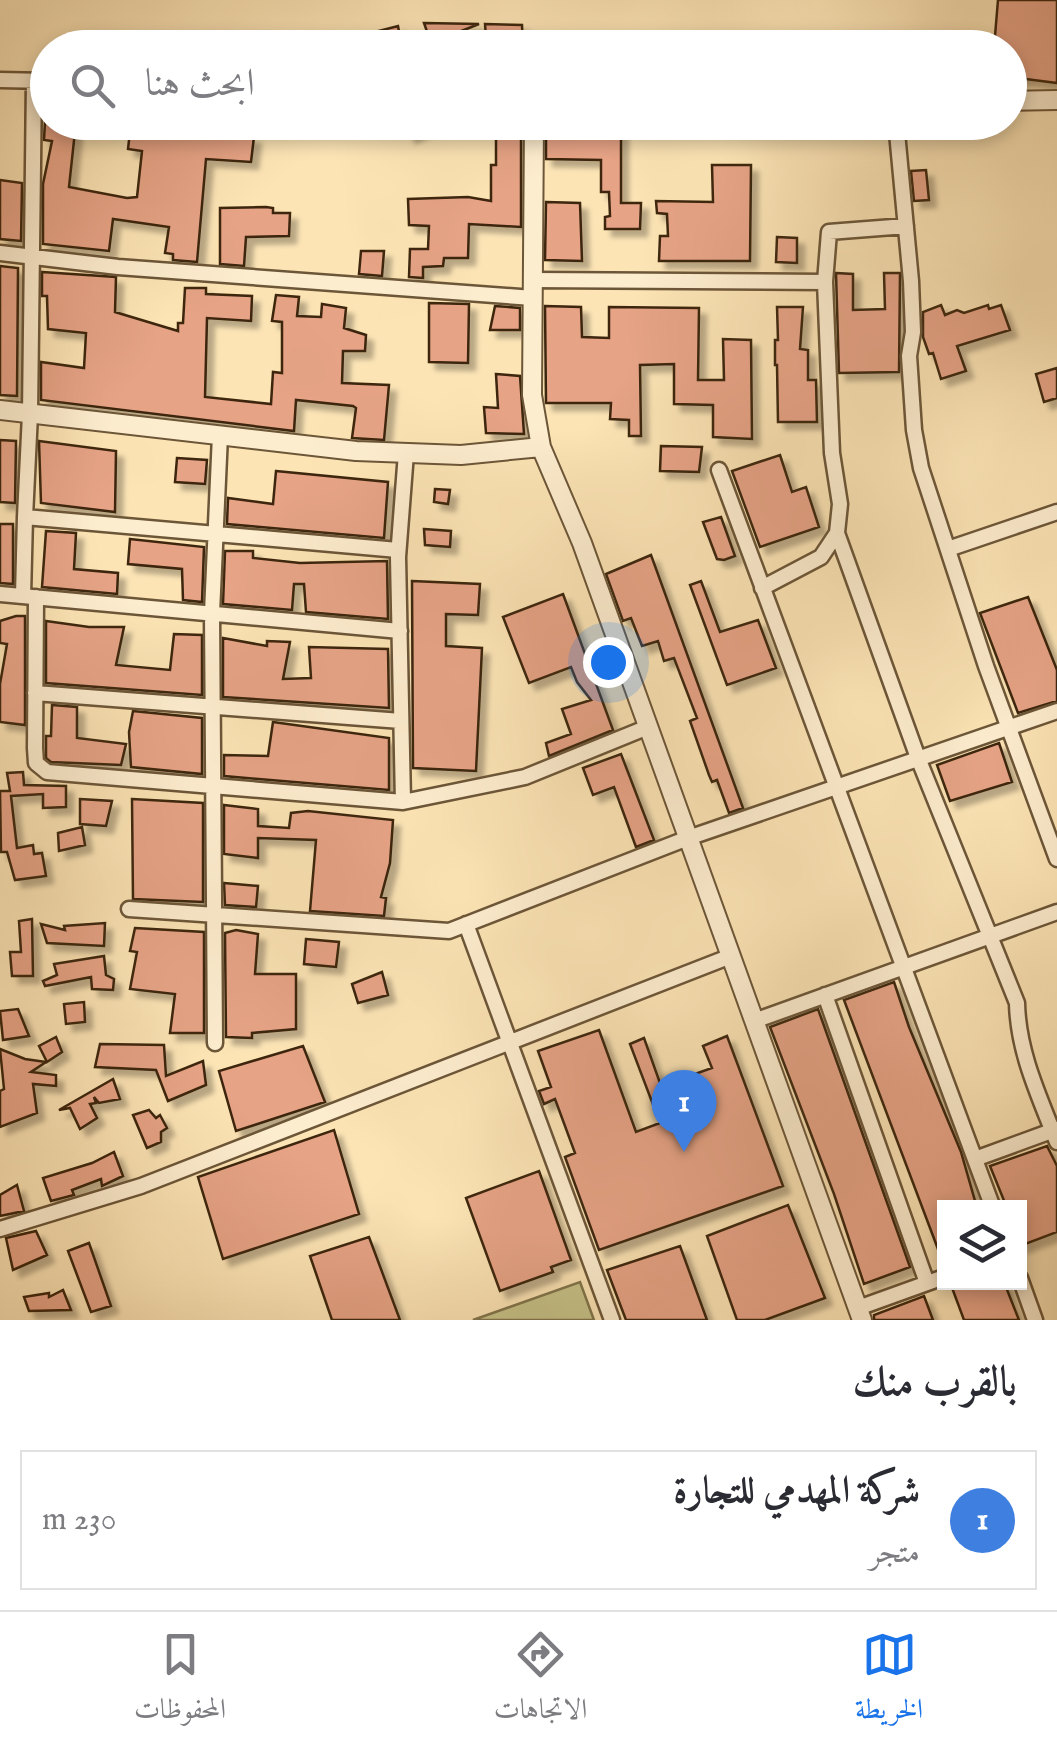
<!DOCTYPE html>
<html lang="ar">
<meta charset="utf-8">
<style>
:root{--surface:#fff;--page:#f2f2f3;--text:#2b2b33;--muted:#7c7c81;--line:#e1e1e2;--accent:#1a73e8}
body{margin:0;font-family:"IM FELL English",Amiri,serif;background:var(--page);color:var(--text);direction:rtl}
.controls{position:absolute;right:30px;bottom:30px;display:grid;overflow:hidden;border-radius:0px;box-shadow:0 5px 15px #0003}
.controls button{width:90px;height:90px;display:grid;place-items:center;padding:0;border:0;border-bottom:2px solid var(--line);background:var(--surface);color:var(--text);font:50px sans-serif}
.you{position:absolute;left:608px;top:662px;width:35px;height:35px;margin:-25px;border:8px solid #fff;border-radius:50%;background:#1a73e8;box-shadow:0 0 0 15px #1a73e833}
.badge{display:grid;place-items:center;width:65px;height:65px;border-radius:50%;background:var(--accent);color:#fff;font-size:32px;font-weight:700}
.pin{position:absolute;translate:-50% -82px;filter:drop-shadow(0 2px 5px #0008)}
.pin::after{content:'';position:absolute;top:52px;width:35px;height:30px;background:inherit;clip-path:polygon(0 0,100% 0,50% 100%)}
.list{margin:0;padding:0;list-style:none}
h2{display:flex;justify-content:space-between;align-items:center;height:130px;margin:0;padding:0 40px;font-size:42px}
h2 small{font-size:32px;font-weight:400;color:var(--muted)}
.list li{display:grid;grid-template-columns:65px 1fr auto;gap:30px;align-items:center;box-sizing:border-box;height:140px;margin:0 20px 20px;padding:0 20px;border:2px solid var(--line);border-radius:0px}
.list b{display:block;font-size:38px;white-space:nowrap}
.list p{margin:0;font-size:32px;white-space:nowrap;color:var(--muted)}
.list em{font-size:32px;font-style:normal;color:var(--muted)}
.icon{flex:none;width:55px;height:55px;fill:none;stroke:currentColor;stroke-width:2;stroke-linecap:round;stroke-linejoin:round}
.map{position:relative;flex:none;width:1057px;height:1320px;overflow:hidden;direction:ltr}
.search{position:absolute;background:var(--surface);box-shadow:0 5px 15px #0003;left:30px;right:30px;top:30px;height:110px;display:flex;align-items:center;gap:25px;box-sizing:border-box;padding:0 35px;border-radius:55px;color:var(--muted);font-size:38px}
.sheet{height:290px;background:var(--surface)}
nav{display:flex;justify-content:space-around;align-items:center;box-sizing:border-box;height:140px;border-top:2px solid var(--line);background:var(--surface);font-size:28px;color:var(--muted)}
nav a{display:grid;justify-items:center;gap:5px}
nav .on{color:var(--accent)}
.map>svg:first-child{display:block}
.green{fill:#c6c288;stroke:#81744b;stroke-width:2.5}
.building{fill:#e6a386;stroke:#3c260e;stroke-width:2.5;filter:url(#shadow)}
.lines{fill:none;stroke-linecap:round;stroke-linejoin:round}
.minor-casing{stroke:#6c5638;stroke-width:19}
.tertiary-casing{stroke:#6c5638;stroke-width:22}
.minor{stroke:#fdedcf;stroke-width:14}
.tertiary{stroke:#fdedcf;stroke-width:18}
</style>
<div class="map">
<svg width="1057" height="1320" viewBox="0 0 1057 1320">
<defs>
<filter id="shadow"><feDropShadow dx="7" dy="7" stdDeviation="2.5" flood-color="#0004"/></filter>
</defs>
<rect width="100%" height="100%" fill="#fce4b5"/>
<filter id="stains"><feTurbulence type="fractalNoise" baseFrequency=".002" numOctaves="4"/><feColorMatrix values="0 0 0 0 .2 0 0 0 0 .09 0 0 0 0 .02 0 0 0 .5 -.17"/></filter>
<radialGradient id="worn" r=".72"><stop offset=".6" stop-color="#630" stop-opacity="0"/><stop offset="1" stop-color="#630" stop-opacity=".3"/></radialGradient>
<path class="green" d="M580 1282 594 1320H473Z"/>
<path class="building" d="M998 0H1057V83L1010 77V48H994Z
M424 23 479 24 431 43Z
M485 24 522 25 523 47 509 46 500 38 486 37Z
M398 26 402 48H374L371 33Z
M45 122H76L69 187 127 198 137 197 142 151 128 149 131 123 254 137 251 162 206 159 197 262 173 260V254L165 253 169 227 113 219 109 251 43 244V184L52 141 44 140Z
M403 122H437L409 136Z
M621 126V203H641L640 229H605V217L610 216 609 192H601V160L546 159V134L601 132V127Z
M496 133H521V227L469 224 468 258H444L443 266 423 267V278L409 277 410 249H428L429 226 409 225 408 199 468 197 491 201V165H496Z
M712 165H751L750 261H659L660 236H668L667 214 657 213 656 201 713 202Z
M926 170 929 200 914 201 911 171Z
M0 180 22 183 21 241 0 239Z
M546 202 580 203 582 261 545 260Z
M266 207 273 208V213H290L289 236 246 237 244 266 220 264V208Z
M777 237 797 238V263L776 262Z
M361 251H384L382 276 359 274Z
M0 266 18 268 17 396 0 395Z
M42 272 116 277 115 312 178 331V323H183L185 288H206V294L252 296 251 321 207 318 205 397 271 404 273 372 282 373V322L272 321 276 295 299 297 297 316 321 317 322 304 346 308 344 328 366 335 365 351H343L342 383 389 385 384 440 352 438 356 408 353 406 296 400 294 431 41 400V362L84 368 86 333 48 329 47 296H42Z
M836 273 853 274V310L885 309 884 273H900L899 372 839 373Z
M429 303 469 304 468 363 429 362Z
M941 305 945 315 957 310 964 313 988 305 989 309 1001 305 1010 330 957 346 966 371 941 379 933 353 929 354 923 337V312Z
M495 306 520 308V330H490Z
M545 306 581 307 582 337 609 338V307L699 308 698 380H724L723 339 751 340 752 439 713 437V405L674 404V364L640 365 641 436H629V420L610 419 611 403H546Z
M777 307H803L800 349 808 350V380H816L817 422H778L777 365H775V340H778Z
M1057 368V398L1044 402 1036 374Z
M496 374 520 376 524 434 486 433 484 407 498 408Z
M0 440 16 441 15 503 0 502Z
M39 441 116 451 115 512 41 503Z
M661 446 702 447 699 472 660 471Z
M780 455 792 492 806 487 819 527 760 547 732 471Z
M177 458 207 460 205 484 175 482Z
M276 471 388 482 384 538 227 524 228 498 273 504Z
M435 489 450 490 448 504 434 502Z
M721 517 735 556 724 560 717 559 703 522Z
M0 524H13V584L0 583Z
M424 529 451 531 450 547 425 545Z
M46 531 76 533 74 569 118 573 117 594 42 587Z
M130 539 204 547 202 602 183 600 182 569 128 564Z
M225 551H253V558L300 563 387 561 388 619 306 612 304 584H294L292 610 223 604Z
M651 555 743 808 729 813 717 780 712 782 709 775 690 721 697 718 674 658 664 661 658 641 642 646 631 618 623 621 606 574Z
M412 581 480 584 478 615 446 614V646L482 648 476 771 413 768Z
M701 581 720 632 758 620 776 668 727 685 690 585Z
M563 594 613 730 549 756 546 743 571 734 562 709 591 700 577 682 571 667 529 683 503 617Z
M1028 597 1057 670V701L1018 713 980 613Z
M16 616H25V725L0 722V684L7 644 0 643V621Z
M46 621 89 627H124L116 665 170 670 174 634 202 635V695L46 683Z
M223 638 267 646V641L290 642 283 679 311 678 309 647 388 649 389 708 223 697Z
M52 705 77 707V738L126 744 121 765 51 762 46 758V736H51Z
M133 711 202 718V774L131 767 129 732Z
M273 722 389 738V790L224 776V755L268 756Z
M999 743 1012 782 950 801 937 765Z
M621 754 654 840 636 847 614 787 593 795 583 768Z
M23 772 24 785 66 786V807L43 808V794L11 796 17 848 33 845 34 854 42 853 46 876 15 880 7 852H1L0 791H10L7 773Z
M80 799 112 801 106 826 80 824Z
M132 799 203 803V902L133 899Z
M224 805 258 809V826L289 828 291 813 308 811 393 820 390 863 381 897 386 898 384 916 310 911 316 840 258 838V858L224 854Z
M82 827 85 845 59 851 58 833Z
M224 883 258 886 256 907 225 905Z
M32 919 33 976H12L10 952H21L19 921Z
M105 923 104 946 47 943 41 924 65 930 64 926Z
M135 928 204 932V1033H170L175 994 130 989 137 952 130 951Z
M236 930 258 934 255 974H296V1029L252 1033V1038L226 1037 225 933Z
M306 939 339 942 336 967 304 964Z
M104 956 106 975 114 979 113 990 92 989 91 977 45 986 43 981 57 975 54 964Z
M382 972 388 995 358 1003 352 984Z
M894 982 909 1027 961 1152 977 1208H944V1265L844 1000Z
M84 1002 85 1022 66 1024 64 1004Z
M18 1009 29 1036 3 1040 0 1011Z
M818 1009 910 1267 864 1284 834 1194 770 1027Z
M599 1030 636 1132 660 1123 630 1044 644 1038 661 1086 712 1068 703 1046 727 1036 783 1186 599 1250 565 1157 575 1153 555 1099 544 1104 539 1091 551 1087 538 1051Z
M56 1037 62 1052 47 1062 39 1046Z
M100 1044 164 1045 166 1076 203 1061 206 1085 168 1101 156 1070 95 1067Z
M303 1046 325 1102 236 1131 219 1071Z
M0 1049 25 1059 46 1062 31 1072 56 1075V1086L33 1084 37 1113 0 1127V1091L4 1089Z
M113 1079 120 1099 99 1103 94 1097 96 1103 90 1104 97 1118 80 1129 70 1108 59 1110Z
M149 1110 156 1118 160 1115 167 1128 161 1132V1142L147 1148 133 1115Z
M334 1130 359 1214 223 1259 198 1177Z
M1047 1146 1057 1166V1232L1020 1246V1208H1007L990 1166Z
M114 1152 123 1176 102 1186 101 1179 72 1190 74 1195 51 1201 43 1178 92 1163Z
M539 1171 571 1260 551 1267 553 1272 500 1291 466 1198Z
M17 1185 24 1211 0 1216V1195Z
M788 1205 825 1298 765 1320H737L707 1236Z
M36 1231 47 1255 13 1270 6 1238Z
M369 1237 400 1320H332L310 1256Z
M89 1243 111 1306 91 1312 68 1251Z
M680 1246 707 1320H626L607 1270Z
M958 1282H1004L1019 1320H964L951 1285Z
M63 1290 71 1310 29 1311 24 1297 49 1293V1297Z
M924 1296 933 1320H874V1315Z"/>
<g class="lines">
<defs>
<path id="minor" d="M483 48H499
M0 80 48 81
M896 122 911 281 913 332 909 356 914 430 921 468 986 666 1057 859
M0 253 118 267 533 298
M533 280 825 282 829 232 906 226
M719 470 993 1208
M25 517 30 414 34 81
M837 533 918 758 1017 1003C1018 1052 1039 1096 1057 1142
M948 549 1057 512
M762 588 821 557 837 533 840 504 832 453 825 282
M0 594 400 631
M23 596 25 517 398 550
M36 597 35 748 36 763 47 772 403 802 525 777 648 727
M35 693 401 721
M403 802 398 557 406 453
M129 909 449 931 688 838 1057 711
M466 924 612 1320
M825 995 927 1283
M754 1021 1057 912
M215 1043 212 613 220 435
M975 1159 1057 1129
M0 1229 141 1186 731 956
M1020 1278 1035 1320
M858 1308 944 1277"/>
<path id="tertiary" d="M1010 101 1057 100
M534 122 532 395 541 447 582 543 862 1320
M0 410 356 451 461 455 541 447"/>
</defs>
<use href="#minor" class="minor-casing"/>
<use href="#tertiary" class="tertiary-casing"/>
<use href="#minor" class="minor"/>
<use href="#tertiary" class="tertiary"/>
</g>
<rect width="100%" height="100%" filter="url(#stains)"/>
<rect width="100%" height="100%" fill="url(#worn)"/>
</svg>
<div class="controls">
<button><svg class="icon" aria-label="layers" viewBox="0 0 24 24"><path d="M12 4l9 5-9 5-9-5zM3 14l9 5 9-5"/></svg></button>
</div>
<div class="you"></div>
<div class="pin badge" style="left:684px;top:1152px;background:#3f7fe0">1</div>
<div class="search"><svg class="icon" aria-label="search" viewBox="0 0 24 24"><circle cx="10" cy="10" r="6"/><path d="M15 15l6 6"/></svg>ابحث هنا</div>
</div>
<section class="sheet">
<h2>بالقرب منك<small></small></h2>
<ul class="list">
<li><span class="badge" style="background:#3f7fe0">1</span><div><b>شركة المهدمي للتجارة</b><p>متجر</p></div><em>230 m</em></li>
</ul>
</section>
<nav>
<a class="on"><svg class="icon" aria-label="map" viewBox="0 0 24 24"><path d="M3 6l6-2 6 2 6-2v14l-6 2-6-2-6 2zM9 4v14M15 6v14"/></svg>الخريطة</a>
<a><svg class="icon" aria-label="directions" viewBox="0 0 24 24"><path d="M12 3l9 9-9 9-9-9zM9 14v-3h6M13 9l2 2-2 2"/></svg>الاتجاهات</a>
<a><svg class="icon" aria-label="saved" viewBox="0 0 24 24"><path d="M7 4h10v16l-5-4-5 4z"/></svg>المحفوظات</a>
</nav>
